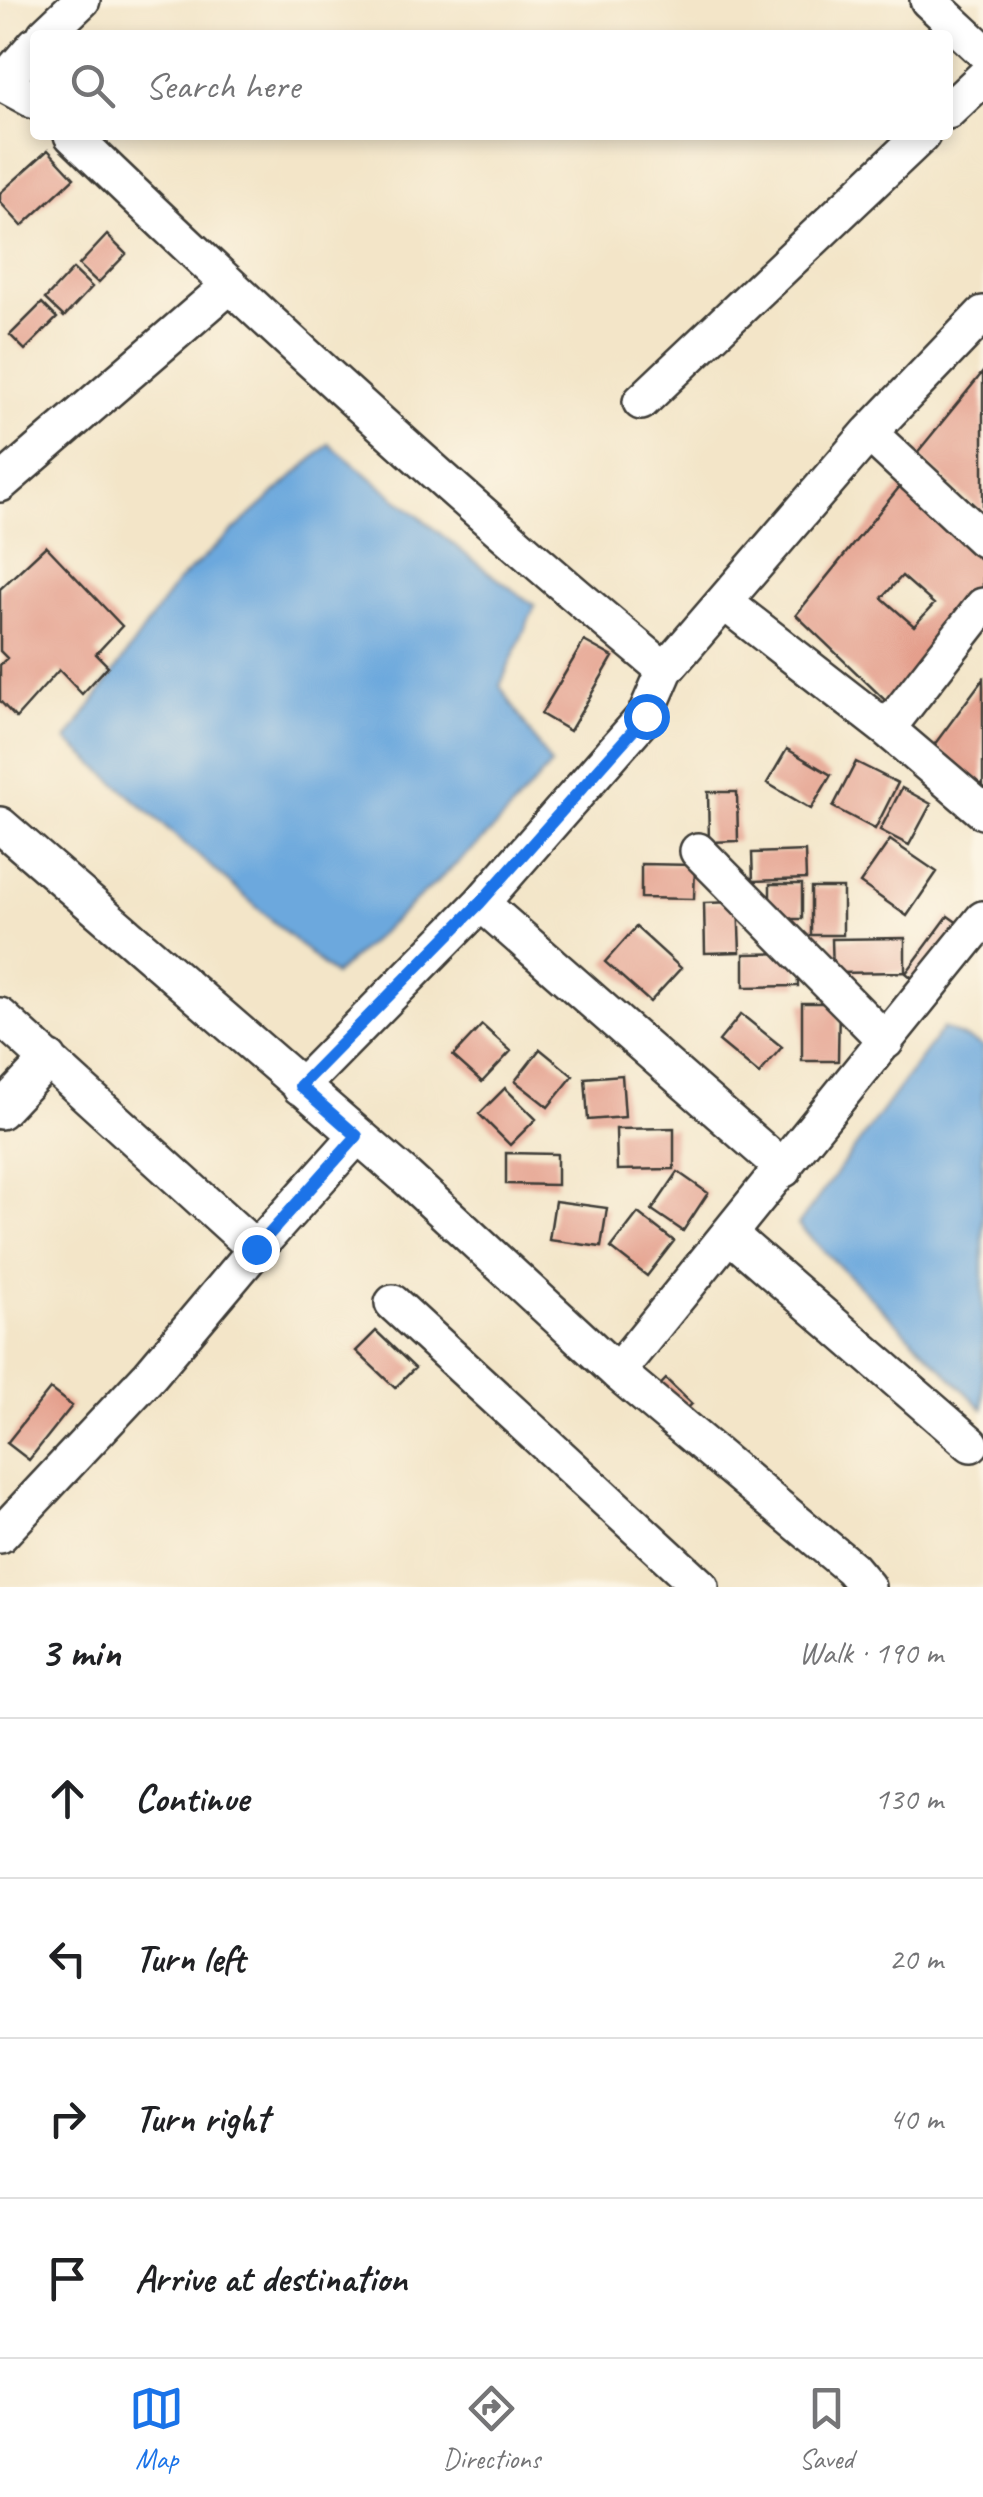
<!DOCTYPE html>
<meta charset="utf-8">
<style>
:root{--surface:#fff;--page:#f6f6f6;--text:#202124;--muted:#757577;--line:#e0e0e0;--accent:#1a73e8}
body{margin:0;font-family:Caveat,sans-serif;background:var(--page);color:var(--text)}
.stop{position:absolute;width:30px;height:30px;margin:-22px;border:8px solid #1a73e8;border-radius:50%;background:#fff}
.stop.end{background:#1a73e8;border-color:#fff;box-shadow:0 2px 10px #0008}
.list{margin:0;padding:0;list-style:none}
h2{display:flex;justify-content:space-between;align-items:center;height:130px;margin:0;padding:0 40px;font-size:42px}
h2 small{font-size:32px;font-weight:400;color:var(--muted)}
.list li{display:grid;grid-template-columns:65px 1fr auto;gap:30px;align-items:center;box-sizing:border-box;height:160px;padding:0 40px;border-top:2px solid var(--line)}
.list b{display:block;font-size:38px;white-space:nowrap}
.list em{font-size:32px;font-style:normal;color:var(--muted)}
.icon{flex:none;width:55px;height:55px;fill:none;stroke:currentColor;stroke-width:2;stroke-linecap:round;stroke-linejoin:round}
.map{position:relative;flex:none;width:983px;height:1587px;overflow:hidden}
.search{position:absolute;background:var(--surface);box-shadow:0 5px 15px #0003;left:30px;right:30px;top:30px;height:110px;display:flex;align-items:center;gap:25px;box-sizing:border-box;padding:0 35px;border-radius:10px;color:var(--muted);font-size:38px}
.sheet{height:770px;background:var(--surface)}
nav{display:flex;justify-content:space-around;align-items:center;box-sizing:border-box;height:140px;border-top:2px solid var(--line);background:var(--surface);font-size:28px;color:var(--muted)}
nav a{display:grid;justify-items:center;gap:5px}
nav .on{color:var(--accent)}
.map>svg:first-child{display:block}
.water{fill:#6ca8dd;stroke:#44627c;stroke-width:2.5}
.building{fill:#e49f8c;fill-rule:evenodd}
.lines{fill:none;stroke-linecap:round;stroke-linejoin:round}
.minor-casing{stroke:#3c3a36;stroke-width:40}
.minor{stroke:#fff;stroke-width:35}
.route{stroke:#1a73e8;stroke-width:12}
</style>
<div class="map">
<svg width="983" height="1587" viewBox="0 0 983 1587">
<rect width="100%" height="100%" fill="#fcf5e5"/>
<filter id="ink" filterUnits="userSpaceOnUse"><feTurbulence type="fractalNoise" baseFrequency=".01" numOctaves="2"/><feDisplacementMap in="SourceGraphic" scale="20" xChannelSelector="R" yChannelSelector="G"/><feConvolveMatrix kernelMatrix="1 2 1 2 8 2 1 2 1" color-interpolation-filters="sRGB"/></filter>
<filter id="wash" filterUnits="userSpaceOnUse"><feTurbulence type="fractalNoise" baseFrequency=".0048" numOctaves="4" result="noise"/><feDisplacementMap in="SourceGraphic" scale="40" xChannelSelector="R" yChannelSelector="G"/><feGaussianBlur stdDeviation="2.25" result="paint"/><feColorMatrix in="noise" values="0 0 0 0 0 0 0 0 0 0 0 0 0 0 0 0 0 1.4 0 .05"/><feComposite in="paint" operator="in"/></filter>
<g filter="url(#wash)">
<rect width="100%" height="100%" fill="#f3e5c8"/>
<path class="water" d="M329 444 479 565 535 606 500 686 551 765 487 836 334 975 67 740 176 583Z
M943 1028 983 1046V1409L798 1225Z"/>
<g id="blocks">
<path class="building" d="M48 150 74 178 22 226 0 202V193Z
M107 235 126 254 98 283 79 265Z
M73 269 92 287 64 317 45 299Z
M42 303 57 318 25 350 10 335Z
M983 372V513L916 454Z
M901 485 983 562V593L890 705 796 615ZM902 576 934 604 914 626 882 598Z
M46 546 122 626 96 654 108 666 82 694 59 670 16 718 0 701V665L7 658 0 651V589Z
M584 641 613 657 570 731 541 714Z
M983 679V787L934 745Z
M787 749 831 775 811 809 767 783Z
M856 762 898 783 875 829 833 807Z
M902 788 931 804 909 845 880 830Z
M708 792H737L738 841 709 842Z
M890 840 937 872 907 916 860 883Z
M805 851 806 879 753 881 752 853Z
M641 864 695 865 694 899 641 898Z
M770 884H802V919H770Z
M811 888H843V935H811Z
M738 902 740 952 705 953 704 903Z
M948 916 965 928 922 986 906 973Z
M636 927 681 968 650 1002 605 962Z
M905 938V972L833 973 832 939Z
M797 953 798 986 744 987V954Z
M802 1003H839L838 1061H802Z
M741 1014 782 1047 759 1074 719 1041Z
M482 1025 511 1051 482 1082 453 1056Z
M540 1049 573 1076 548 1107 515 1081Z
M622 1075 625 1117 588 1120 585 1078Z
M505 1088 536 1119 510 1145 479 1114Z
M674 1128V1169L617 1170 616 1129Z
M506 1153 557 1154V1185L506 1184Z
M678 1172 708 1193 683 1231 652 1210Z
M555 1201 607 1208 601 1247 549 1240Z
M638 1213 674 1241 647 1276 611 1248Z
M376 1331 415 1368 395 1388 356 1351Z
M666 1379 692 1404 677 1418 652 1394Z
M50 1389 72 1406 29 1460 7 1443Z"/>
</g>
</g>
<g filter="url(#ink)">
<use href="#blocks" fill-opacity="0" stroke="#3c3a36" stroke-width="2.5"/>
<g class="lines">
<defs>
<path id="minor" d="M928 0 983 51
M45 35 82 0
M0 82 35 101
M3 82 35 45
M948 111 983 78
M72 135C264 320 459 500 665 670
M641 402 922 135
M869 433 983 539
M0 484 229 286
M724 602 887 729 983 811
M887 729 983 606
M0 825 405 1176 617 1372 851 1568 867 1587
M698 851 886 1041
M481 903 784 1169
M0 1016 256 1249
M300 1087 481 903 645 716 665 670 869 433 983 314
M0 1111 49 1059
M730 1235 971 1444
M393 1303 701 1587
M617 1372 983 919
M0 1535 150 1375 256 1249 357 1136"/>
</defs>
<use href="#minor" class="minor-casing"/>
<use href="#minor" class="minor"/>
</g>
</g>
<g class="lines" filter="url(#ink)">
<path class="route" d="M256 1249 357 1136 300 1086 480 903 646 716"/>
</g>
</svg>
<div class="stop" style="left:646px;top:716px"></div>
<div class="stop end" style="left:256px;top:1249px"></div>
<div class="search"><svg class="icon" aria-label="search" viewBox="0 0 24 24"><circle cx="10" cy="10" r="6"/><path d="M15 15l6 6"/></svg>Search here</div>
</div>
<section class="sheet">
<h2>3 min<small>Walk · 190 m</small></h2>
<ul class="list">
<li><svg class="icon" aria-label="ahead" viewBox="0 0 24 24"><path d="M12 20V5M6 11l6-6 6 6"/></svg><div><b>Continue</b></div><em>130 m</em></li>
<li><svg class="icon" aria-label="left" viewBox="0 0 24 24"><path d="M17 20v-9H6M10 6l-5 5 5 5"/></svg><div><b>Turn left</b></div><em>20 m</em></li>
<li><svg class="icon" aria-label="right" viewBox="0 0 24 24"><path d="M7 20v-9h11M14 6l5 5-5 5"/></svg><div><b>Turn right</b></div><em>40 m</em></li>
<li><svg class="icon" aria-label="arrive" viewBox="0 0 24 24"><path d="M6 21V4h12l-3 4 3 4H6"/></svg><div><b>Arrive at destination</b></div></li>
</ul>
</section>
<nav>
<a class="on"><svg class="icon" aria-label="map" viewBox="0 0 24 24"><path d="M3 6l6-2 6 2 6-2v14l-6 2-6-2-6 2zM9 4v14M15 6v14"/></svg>Map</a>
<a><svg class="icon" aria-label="directions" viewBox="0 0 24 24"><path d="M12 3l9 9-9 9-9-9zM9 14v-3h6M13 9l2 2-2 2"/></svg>Directions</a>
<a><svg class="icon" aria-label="saved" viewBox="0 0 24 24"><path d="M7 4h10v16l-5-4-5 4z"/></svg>Saved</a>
</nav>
